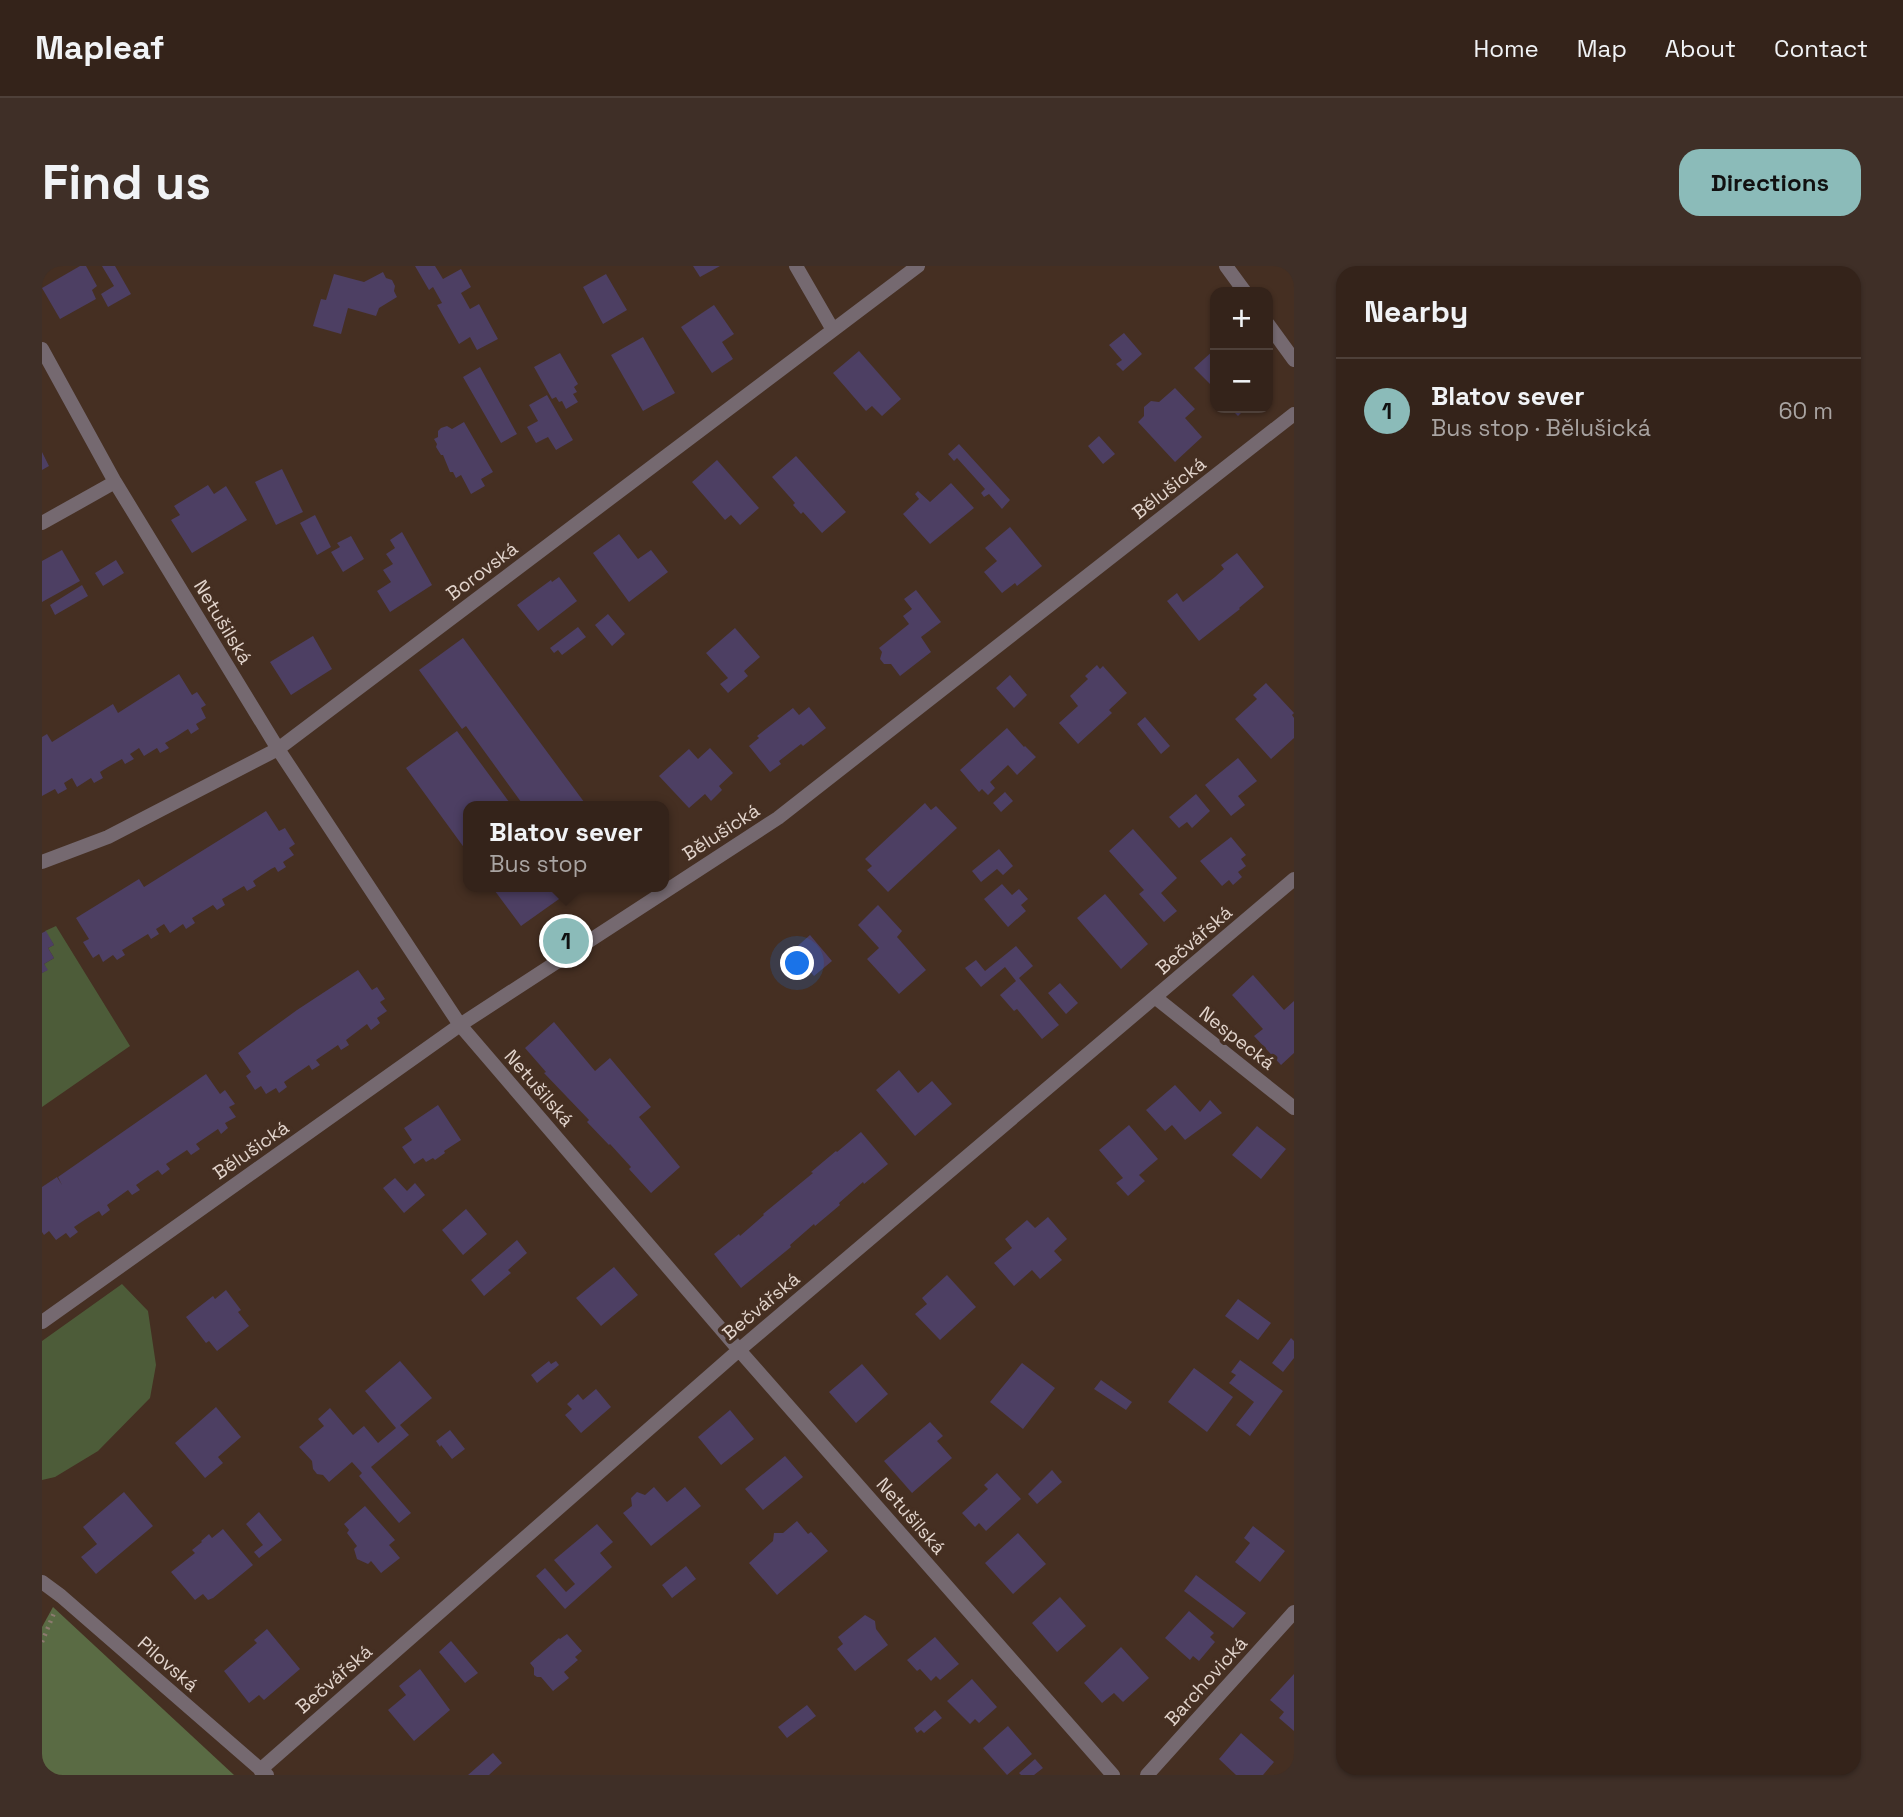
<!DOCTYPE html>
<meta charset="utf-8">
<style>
:root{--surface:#34231a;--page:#3f2f27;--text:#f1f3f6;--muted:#a9a4a2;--line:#4e4039;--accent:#8bbbb9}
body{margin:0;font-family:"Space Grotesk",sans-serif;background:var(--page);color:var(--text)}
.controls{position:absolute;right:21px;top:21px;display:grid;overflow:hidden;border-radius:14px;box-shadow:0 2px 5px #0004}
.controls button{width:63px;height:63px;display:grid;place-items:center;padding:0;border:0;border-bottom:2px solid var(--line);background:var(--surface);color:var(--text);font:35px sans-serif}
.you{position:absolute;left:756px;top:698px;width:24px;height:24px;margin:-18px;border:5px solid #fff;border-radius:50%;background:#1a73e8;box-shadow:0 0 0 10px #1a73e833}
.badge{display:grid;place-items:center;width:46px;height:46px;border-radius:50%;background:var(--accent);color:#111;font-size:23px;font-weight:700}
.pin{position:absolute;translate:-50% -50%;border:4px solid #fff;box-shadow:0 2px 7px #0006}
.popup{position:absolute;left:421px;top:535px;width:206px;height:91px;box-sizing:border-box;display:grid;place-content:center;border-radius:14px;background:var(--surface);filter:drop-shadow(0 2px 5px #0005);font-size:23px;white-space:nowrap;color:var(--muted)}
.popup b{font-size:26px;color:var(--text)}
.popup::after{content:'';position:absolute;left:50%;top:100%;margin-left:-14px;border:14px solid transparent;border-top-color:var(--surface)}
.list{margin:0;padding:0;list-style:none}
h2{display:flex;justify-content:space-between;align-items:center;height:91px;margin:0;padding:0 28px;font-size:30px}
h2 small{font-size:23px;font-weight:400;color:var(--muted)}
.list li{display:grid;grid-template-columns:46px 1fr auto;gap:21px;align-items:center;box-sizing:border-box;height:105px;padding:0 28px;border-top:2px solid var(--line)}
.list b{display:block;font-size:26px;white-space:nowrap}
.list p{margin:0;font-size:23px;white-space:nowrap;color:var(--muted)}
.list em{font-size:23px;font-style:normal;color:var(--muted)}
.map{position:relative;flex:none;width:1252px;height:1509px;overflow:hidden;border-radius:21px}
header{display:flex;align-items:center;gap:42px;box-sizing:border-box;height:98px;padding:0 35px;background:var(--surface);border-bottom:2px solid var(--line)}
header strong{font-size:33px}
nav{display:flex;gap:38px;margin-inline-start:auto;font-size:24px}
.intro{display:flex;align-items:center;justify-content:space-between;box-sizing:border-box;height:168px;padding:0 42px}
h1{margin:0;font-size:49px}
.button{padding:18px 32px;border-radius:21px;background:var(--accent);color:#111;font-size:24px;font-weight:700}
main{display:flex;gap:42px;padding:0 42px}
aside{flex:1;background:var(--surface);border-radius:21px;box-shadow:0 2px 5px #0004}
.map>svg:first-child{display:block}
.green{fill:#4d5c39}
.forest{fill:#5a6b44}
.building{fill:#4d3f63}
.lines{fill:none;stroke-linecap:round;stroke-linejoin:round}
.path{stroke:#8c7a6f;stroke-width:4.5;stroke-dasharray:2 5;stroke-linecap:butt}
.minor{stroke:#756970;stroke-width:14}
.labels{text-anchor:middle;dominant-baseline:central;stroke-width:7;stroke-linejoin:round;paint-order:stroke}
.street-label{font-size:19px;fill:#e2d4cc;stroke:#452f22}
</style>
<header>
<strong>Mapleaf</strong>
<nav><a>Home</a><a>Map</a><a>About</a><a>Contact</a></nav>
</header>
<div class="intro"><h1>Find us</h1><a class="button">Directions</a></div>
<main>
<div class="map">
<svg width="1252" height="1509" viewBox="0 0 1252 1509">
<rect width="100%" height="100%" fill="#452f22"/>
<path class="green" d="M14 660 88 780 0 841V707L5 704 2 698 12 692 6 682 12 679 3 665Z
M80 1018 106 1045 114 1099 108 1132 56 1185 13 1211 0 1214V1075Z"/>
<path class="forest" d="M11 1341 192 1509H0V1361Z"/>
<path class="building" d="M38 0H44L55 20 50 24 54 33 18 53 0 22Z
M60 0H73L89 28 66 41 59 28 72 20Z
M373 0H393L401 13 419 3 429 21 419 27 428 43 437 38 456 73 435 84 428 71 417 78 395 39 400 37 391 21 387 24Z
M651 0H678L658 11Z
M341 6 344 12 350 14 353 20 352 25 355 31 337 42 334 50 306 42 299 68 271 60 279 33 284 34 292 8 322 16Z
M564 8 585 44 561 58 541 21Z
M672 39 692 68 680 76 691 93 670 107 639 61Z
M1082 67 1100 88 1081 105 1074 98 1080 94 1067 79Z
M601 71 633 127 601 145 569 89Z
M1173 83V123L1152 102Z
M817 85 859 133 840 150 830 140 824 145 791 107Z
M518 87 536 118 532 121 535 126 531 128 536 136 524 143 520 135 517 136 514 131 510 133 492 101Z
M438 101 475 168 459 177 421 111Z
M1133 122 1153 143 1143 152 1160 171 1133 196 1096 156 1102 150V141L1109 135 1117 136Z
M505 129 531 174 514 184 506 171 494 177 485 161 496 155 487 139Z
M1188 142H1204L1196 150Z
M422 156 451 206 439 213 443 220 429 228 419 209 414 212 411 206H408L401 189H399L394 181 395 178 392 173 396 171V165L399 162 405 160 410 163Z
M1057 170 1073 188 1061 198 1046 180Z
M917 178 968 234 960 243 947 228 942 231 939 227 943 223 915 192 912 195 906 188Z
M0 186 7 200 0 204Z
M754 190 804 246 780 267 761 246 759 248 751 239 753 237 730 211Z
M675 194 717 242 698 259 689 249 683 254 650 216Z
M240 203 261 246 234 259 213 216Z
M909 217 932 242 888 278 861 248 877 233 873 228 876 225 888 236Z
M166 219 172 228 184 220 205 254 150 287 129 254 138 249 132 240Z
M273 249 289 281 275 289 258 257Z
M968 261 1000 300 975 320 973 317 960 327 942 306 955 295 943 282Z
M360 266 390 319 348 346 335 325 349 316 341 304 351 298 344 288 353 282 348 274Z
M577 268 596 293 609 284 626 306 587 336 551 287Z
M309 270 322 293 301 306 289 286 298 281 295 277Z
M20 284 38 315 0 336V295Z
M1195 287 1222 321 1197 342 1198 343 1157 375 1125 335 1135 327 1141 336 1173 311 1182 303 1179 299Z
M74 294 82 307 61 320 53 307Z
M517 311 535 335 496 365 475 339 509 314 510 316Z
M40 319 46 330 13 349 8 339Z
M874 324 899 356 879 371 889 386 858 410 849 398H842L838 393 840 386 837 382 867 358 861 350 870 343 862 333Z
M566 348 583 368 570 380 553 359Z
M536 361 544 371 520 389 516 384 512 387 508 382Z
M693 362 718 391 702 405 706 410 686 427 678 418 686 412 664 387Z
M271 370 290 403 249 429 228 396Z
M421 372 545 540H482L424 460 420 463 377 404Z
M1055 399 1058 403 1061 400 1085 427 1067 444 1070 447 1036 478 1017 457 1036 440 1028 430 1046 413 1043 410Z
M137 408 150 429 155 426 164 439 159 442 164 452 154 458 157 463 149 468 146 463 132 472 123 477 127 482 118 487 115 482 102 490 97 482 88 488 92 493 83 498 80 493 66 501 58 506 61 512 52 517 49 512 35 521 30 512 22 517 25 523 16 528 13 523 0 530V471L5 468 10 476 71 438 76 447Z
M968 409 985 429 972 442 954 422Z
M1224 417 1252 447 1250 449 1252 452V472L1229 493 1193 453 1215 433 1211 429Z
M767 441 784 462 761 480 759 478 737 495 739 498 728 506 707 480 717 472 715 470 751 442 757 449Z
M1103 451 1128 480 1119 488 1095 458Z
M965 462 982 481 983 480 994 491 975 509 966 499 948 516 953 522 946 529 940 523 937 526 918 504Z
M415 465 470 540H426V587L364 502Z
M668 482 691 507 677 520 680 524 669 535 663 528 647 542 617 510 647 483 656 493Z
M1196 492 1215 515 1196 530 1203 539 1189 550 1163 519Z
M963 526 971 535 959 546 951 537Z
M1154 528 1168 545 1150 562 1145 556 1137 562 1127 551Z
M883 537 889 544 894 540 915 562 846 626 825 604 830 600 823 593Z
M224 545 237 565 243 562 253 578 247 582 252 589 241 596 244 601 236 606 233 601 229 603 211 615 214 620 205 625 202 620 180 633 183 639 175 644 171 639 150 652 153 657 144 663 141 658 128 667 122 658 114 663 117 668 109 673 106 668 80 684 83 689 75 694 71 689 61 696 57 688 51 692 41 676 47 673 34 652 97 613 102 621Z
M1091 563 1135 612 1119 627 1135 645 1122 656 1097 628 1102 624 1067 585Z
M1189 571 1204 589 1199 593 1204 600 1196 606 1200 611 1191 619 1187 614 1180 620 1158 595Z
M957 583 971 600 961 609 955 603 939 616 930 605Z
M960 618 970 629 977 623 986 633 979 639 984 645 966 661 942 633Z
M450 621H534L479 660Z
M1063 628 1106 678 1079 703 1035 652Z
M836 639 860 665 855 671 884 704 857 728 825 693 837 682 816 659Z
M4 665 12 679 6 682 12 692 2 698 6 704 0 707V667Z
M768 669 790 695 772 710 750 685Z
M974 680 991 700 977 712 1017 759 1000 773 975 743 972 745 958 729 974 715 963 701 939 721 923 702 934 694 943 705Z
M316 704 330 724 335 721 343 733 338 736 345 745 335 752 338 757 329 764 325 758 304 774 307 779 299 784 296 779 274 794 278 799 270 804 267 799 242 816 245 821 237 827 234 822 224 828 219 820 213 824 204 810 209 806 196 787 255 744Z
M1211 709 1242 744 1252 735V787L1239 799 1212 770 1221 763 1190 729Z
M1018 717 1036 737 1024 748 1006 727Z
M512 756 553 805 568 792 609 841 597 851 638 901 609 927 587 903 589 901 568 878 567 879 545 856 547 854 502 807 504 806 483 782Z
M857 804 876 827 890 815 910 838 873 870 834 824Z
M164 808 178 828 183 824 193 838 187 841 194 851 183 857 186 862 179 868 176 863 154 878 158 883 149 889 145 884 124 898 128 903 120 909 116 904 104 912 94 919 98 924 90 929 86 924 65 939 68 944 60 950 57 945 44 953 32 961 36 966 28 972 24 967 14 974 7 965 2 969 0 966V921L15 911 20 919 16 911Z
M1133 819 1158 846 1168 834 1180 847 1143 874 1130 859 1123 865 1104 844Z
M396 839 419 874 402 885 403 887 393 894 391 892 384 896 381 892 372 898 360 881 370 874 362 862Z
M1087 859 1116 893 1097 909 1103 915 1086 930 1074 917 1081 912 1057 884Z
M1215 860 1244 883 1219 913 1190 889Z
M819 866 846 898 822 918 821 916 797 937 798 939 773 960 772 958 748 979 749 981 699 1022 672 988 697 968 698 970 722 949 721 948 771 907 769 906 794 885 795 886Z
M353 912 365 925 373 917 383 929 362 947 341 922Z
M424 943 445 968 421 989 400 964Z
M1006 951 1025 973 1012 985 1020 994 998 1013 990 1004 972 1020 952 997 970 982 963 973 985 954 993 962Z
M475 974 485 987 466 1004 469 1007 442 1030 429 1014Z
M572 1001 596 1029 559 1060 534 1032Z
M905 1009 934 1041 898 1074 873 1048 885 1038 880 1032Z
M184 1024 199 1044 196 1046 207 1060 175 1085 167 1075 164 1077 144 1051 171 1030 173 1033Z
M1196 1033 1229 1057 1216 1074 1183 1050Z
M1249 1072 1252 1075V1092L1241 1106 1230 1097Z
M1198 1094 1241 1125 1208 1170 1194 1159 1212 1136 1187 1117 1194 1109 1189 1106Z
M358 1095 390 1132 358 1159 367 1169 329 1201 369 1247 357 1257 317 1210 320 1207 310 1196 287 1216 281 1209 275 1208 271 1203 270 1195 257 1181 282 1160 276 1153 288 1142 311 1169 322 1160 336 1177 354 1162 323 1125Z
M507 1095 509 1098 514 1095 517 1099 495 1117 489 1109Z
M980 1097 1013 1122 981 1163 948 1136Z
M820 1098 846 1128 814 1157 787 1126Z
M1152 1102 1191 1131 1165 1166 1126 1136Z
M1059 1114 1090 1136 1084 1144 1052 1123Z
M554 1123 569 1141 539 1167 523 1149 530 1143 525 1138 536 1128 541 1134Z
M174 1141 199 1171 176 1191 181 1197 163 1212 133 1177Z
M688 1144 712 1173 679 1199 656 1171Z
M888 1156 901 1170 895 1175 910 1192 870 1227 842 1195Z
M408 1164 423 1183 410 1193 399 1179 398 1181 394 1175Z
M743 1190 761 1211 721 1244 703 1223Z
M1010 1204 1020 1216 995 1238 986 1228Z
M955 1207 979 1233 944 1265 937 1257 933 1261 920 1247 946 1223 942 1219Z
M612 1221 625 1236 643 1221 659 1240 609 1280 581 1247 590 1240 589 1232 595 1226 603 1229Z
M82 1226 111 1260 54 1308 39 1291 55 1278 41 1261Z
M323 1240 353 1274 347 1279 358 1292 339 1307 329 1295 326 1298 315 1293 312 1283 315 1280 305 1267 307 1264 302 1258Z
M217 1246 240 1274 217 1292 212 1286 221 1279 204 1258Z
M755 1255 766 1268 769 1266 786 1285 735 1329 707 1297 731 1275 732 1267H741Z
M555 1258 571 1276 558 1287 570 1301 523 1343 494 1310 503 1302 524 1326 533 1318 512 1294Z
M1211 1260 1243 1285 1218 1316 1193 1296 1208 1277 1202 1272Z
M181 1263 211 1299 171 1332 166 1334 161 1328 153 1334 129 1306 153 1287 150 1284 160 1276 159 1275 167 1268 170 1272Z
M976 1267 1004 1298 971 1328 943 1297Z
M644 1300 654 1313 630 1332 620 1319Z
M1154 1309 1204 1347 1191 1362 1142 1325Z
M1018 1331 1044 1360 1015 1386 990 1357Z
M1147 1345 1172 1367 1168 1371 1173 1376 1157 1395 1151 1390 1148 1394 1123 1372Z
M823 1349 833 1355 834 1363 846 1379 813 1405 795 1383 801 1378 796 1371Z
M225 1363 258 1403 222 1434 217 1429 207 1437 182 1405 215 1377 212 1374Z
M525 1368 540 1385 533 1391 536 1394 522 1406 527 1412 511 1425 499 1411H495L492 1409V1402L488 1397 517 1372 518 1373Z
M893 1371 917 1398 898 1414 894 1410 889 1415 878 1403 875 1405 865 1394Z
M409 1375 436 1407 423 1417 397 1386Z
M1079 1381 1107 1412 1081 1436 1072 1427 1060 1437 1042 1417Z
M378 1403 408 1444 372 1475 346 1444 364 1429 357 1420Z
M1252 1408V1465L1237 1452 1242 1446 1228 1434Z
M930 1413 955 1441 937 1457 933 1453 928 1458 905 1435Z
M765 1439 774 1450 745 1472 736 1461Z
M893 1444 900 1452 882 1467 879 1464 875 1467 872 1462Z
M966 1460 990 1488 965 1509 941 1482Z
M1199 1467 1232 1496 1221 1509H1194L1177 1493Z
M451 1487 460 1497 447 1509H426Z
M993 1493 1001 1502 992 1509H979L977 1507Z"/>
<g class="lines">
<path class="path" d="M0 1376 12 1347"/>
<path class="minor" d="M754 0 791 64
M1184 0 1203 26
M1226 58 1252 94
M0 83 73 216 236 483 418 759 697 1084 1071 1509
M0 257 73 216
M0 596 66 571 236 483 876 0
M1114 732 1252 842
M0 1056 418 759 736 552 1252 148
M0 1316 19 1330 225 1509
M218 1504 697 1084 1252 613
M1105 1509 1252 1346"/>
</g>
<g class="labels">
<g class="street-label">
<text transform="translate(1127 222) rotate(-38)">Bělušická</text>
<text transform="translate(440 305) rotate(-37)">Borovská</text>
<text transform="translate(181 356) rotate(59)">Netušilská</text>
<text transform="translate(679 566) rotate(-33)">Bělušická</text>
<text transform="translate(1152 674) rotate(-41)">Bečvářská</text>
<text transform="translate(1195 772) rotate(38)">Nespecká</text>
<text transform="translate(497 822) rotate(49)">Netušilská</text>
<text transform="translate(209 884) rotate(-35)">Bělušická</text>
<text transform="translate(719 1040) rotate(-40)">Bečvářská</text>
<text transform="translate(869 1250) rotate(49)">Netušilská</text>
<text transform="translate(126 1398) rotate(41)">Pilovská</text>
<text transform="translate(292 1413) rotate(-41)">Bečvářská</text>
<text transform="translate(1164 1415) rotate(-48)">Barchovická</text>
</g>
</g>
</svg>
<div class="controls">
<button>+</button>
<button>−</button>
</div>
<div class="you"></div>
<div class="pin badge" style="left:524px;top:675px">1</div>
<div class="popup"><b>Blatov sever</b>Bus stop</div>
</div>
<aside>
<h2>Nearby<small></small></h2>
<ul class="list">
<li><span class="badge">1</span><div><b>Blatov sever</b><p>Bus stop · Bělušická</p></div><em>60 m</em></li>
</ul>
</aside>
</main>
